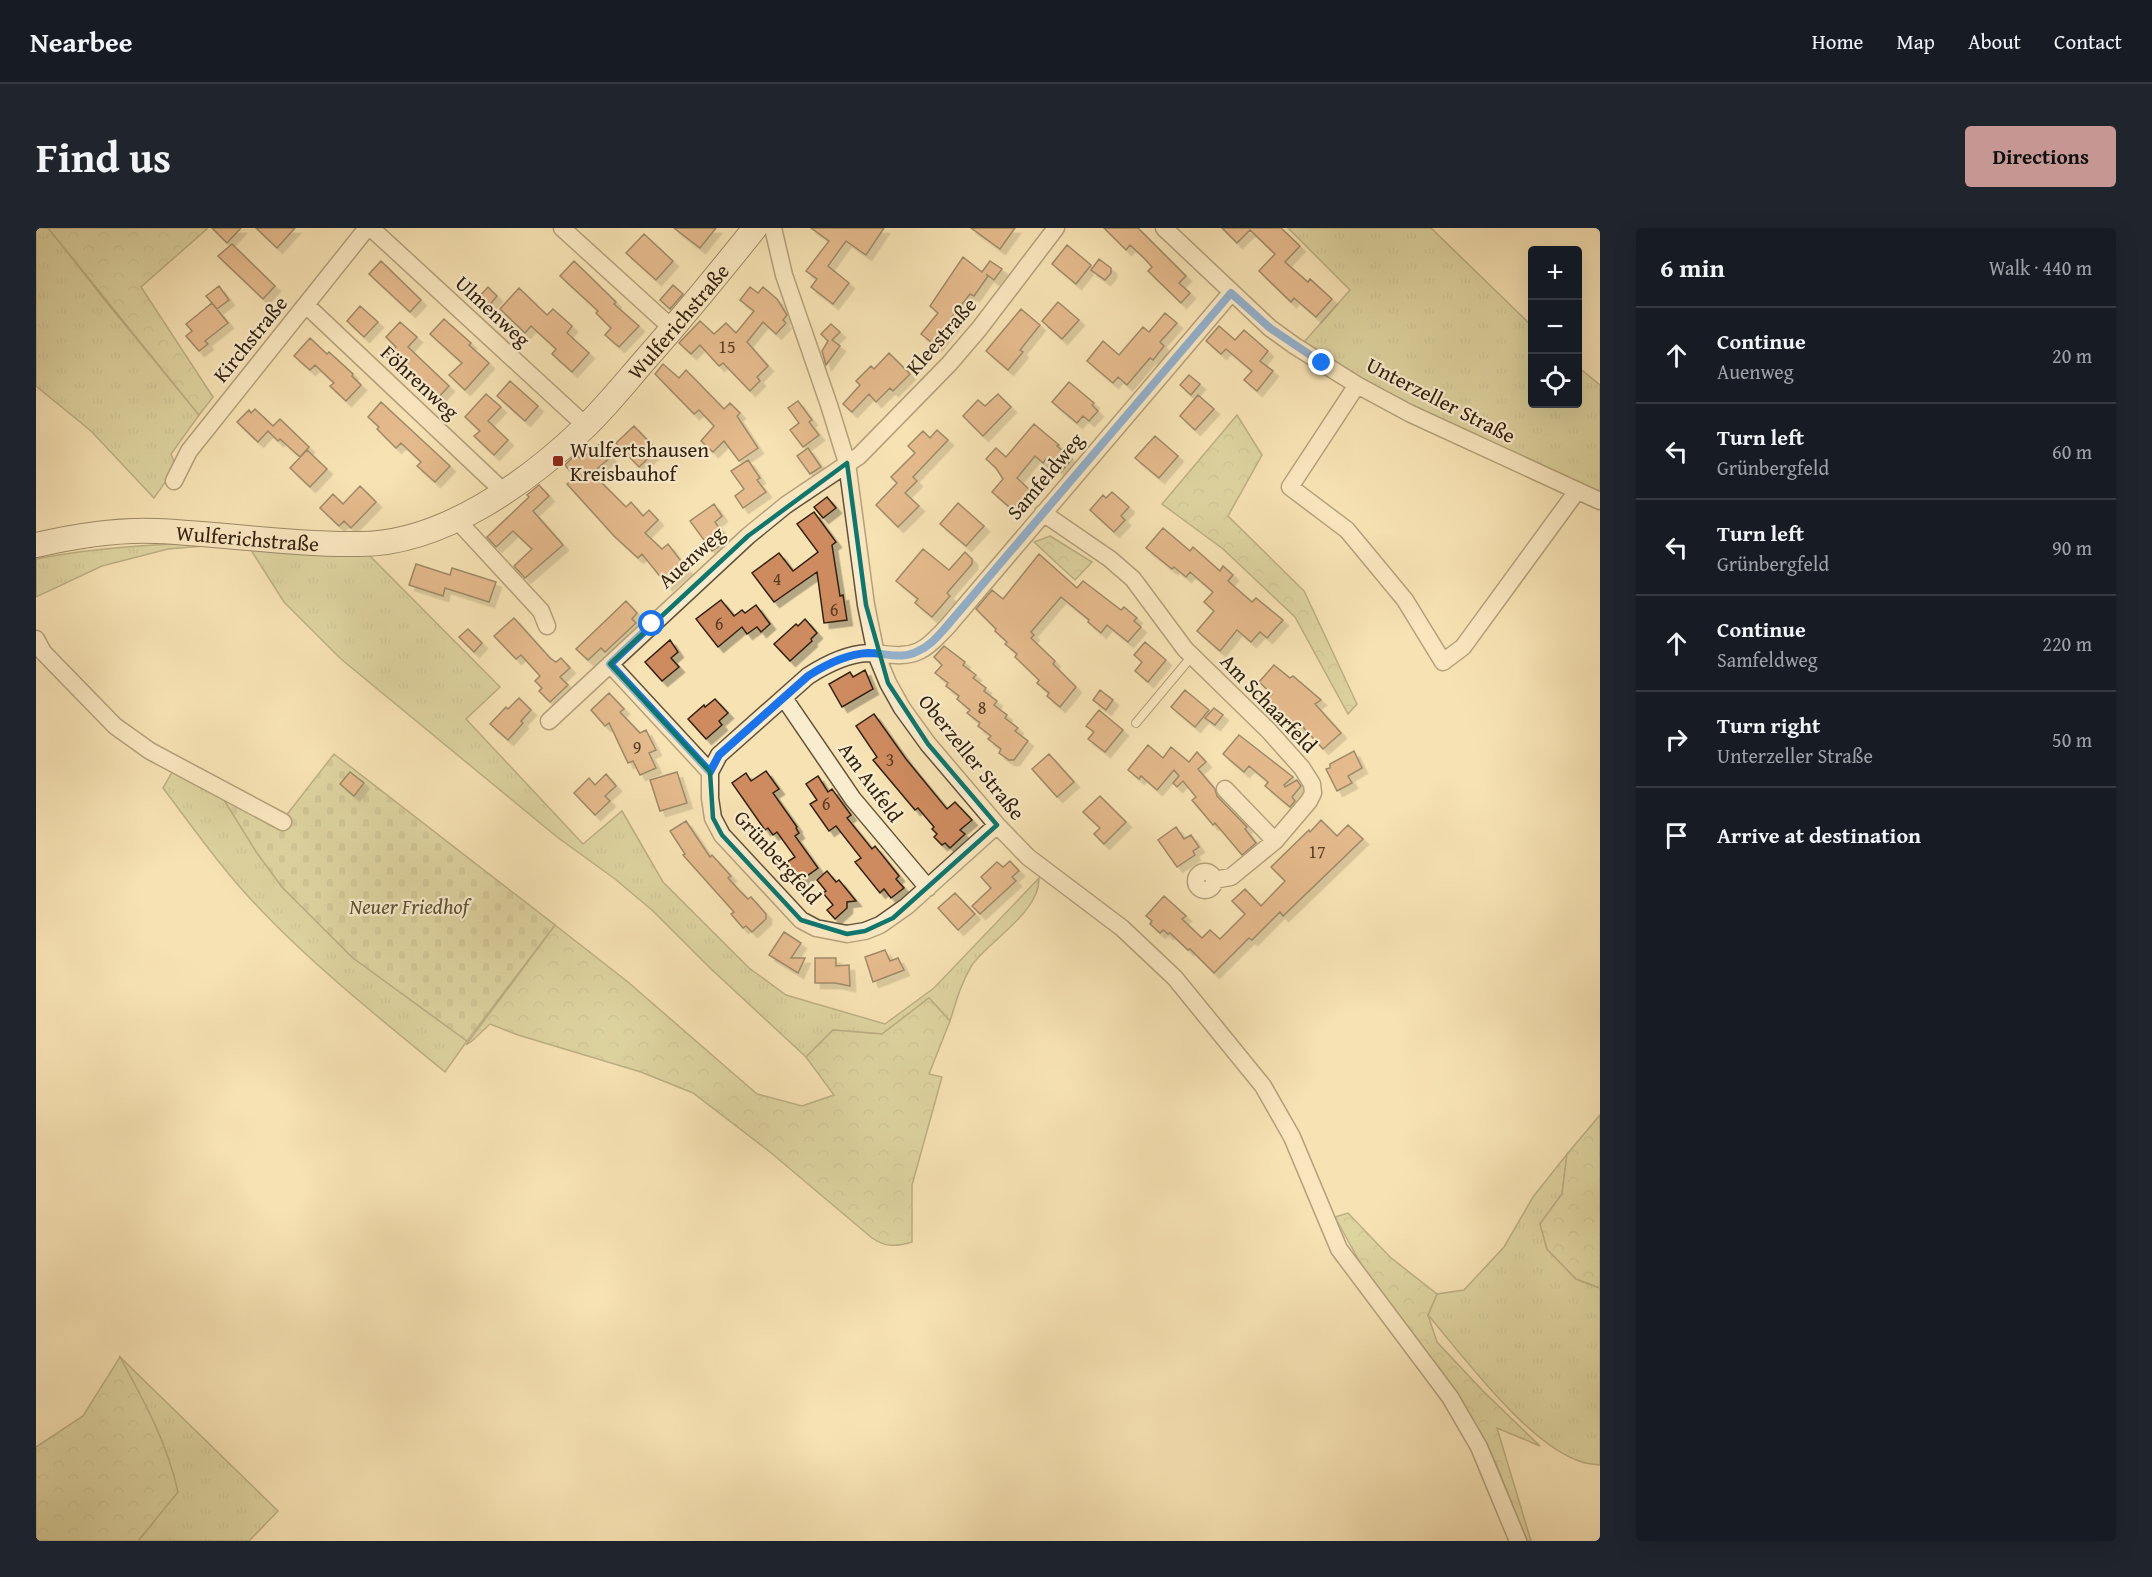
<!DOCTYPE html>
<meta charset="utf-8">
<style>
:root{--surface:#171b24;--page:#20242c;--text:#f1f3f6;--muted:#9ea1a6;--line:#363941;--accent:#c59692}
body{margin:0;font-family:"Gentium Book Plus",serif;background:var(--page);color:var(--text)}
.controls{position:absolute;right:18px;top:18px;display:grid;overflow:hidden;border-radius:6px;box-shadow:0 6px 24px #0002}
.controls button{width:54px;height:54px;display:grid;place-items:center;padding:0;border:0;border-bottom:2px solid var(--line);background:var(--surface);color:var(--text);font:30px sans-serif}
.stop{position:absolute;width:18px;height:18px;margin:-14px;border:4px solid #1a73e8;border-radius:50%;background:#fff}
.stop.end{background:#1a73e8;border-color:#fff;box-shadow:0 2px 6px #0008}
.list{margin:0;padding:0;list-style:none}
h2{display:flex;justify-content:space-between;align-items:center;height:78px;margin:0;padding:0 24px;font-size:26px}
h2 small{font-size:20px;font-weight:400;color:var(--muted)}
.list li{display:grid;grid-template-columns:39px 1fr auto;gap:18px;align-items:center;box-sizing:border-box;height:96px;padding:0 24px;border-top:2px solid var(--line)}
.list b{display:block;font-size:22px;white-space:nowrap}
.list p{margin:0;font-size:20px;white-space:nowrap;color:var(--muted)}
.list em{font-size:20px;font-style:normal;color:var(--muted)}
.icon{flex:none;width:33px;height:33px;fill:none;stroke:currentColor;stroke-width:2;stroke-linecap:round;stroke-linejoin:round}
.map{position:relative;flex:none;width:1564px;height:1313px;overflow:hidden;border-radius:6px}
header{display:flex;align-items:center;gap:36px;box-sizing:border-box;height:84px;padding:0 30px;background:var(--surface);border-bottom:2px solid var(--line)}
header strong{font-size:28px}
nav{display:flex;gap:33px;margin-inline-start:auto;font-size:21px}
.intro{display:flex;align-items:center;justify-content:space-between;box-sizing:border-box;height:144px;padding:0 36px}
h1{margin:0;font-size:42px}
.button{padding:15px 27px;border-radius:6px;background:var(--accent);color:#111;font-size:21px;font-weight:700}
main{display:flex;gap:36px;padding:0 36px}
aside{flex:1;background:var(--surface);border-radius:6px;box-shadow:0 6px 24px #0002}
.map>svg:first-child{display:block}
.grass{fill:url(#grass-tufts);stroke:#78724e;stroke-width:1.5}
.forest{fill:url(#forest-crowns);stroke:#78724e;stroke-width:1.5}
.cemetery{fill:url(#cemetery-stones);stroke:#78724e;stroke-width:1.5}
.building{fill:#cf8b60;stroke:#322210;stroke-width:1.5;filter:url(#shadow)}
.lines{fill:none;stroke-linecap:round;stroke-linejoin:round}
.service-casing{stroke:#635239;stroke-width:10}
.minor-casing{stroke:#635239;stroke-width:19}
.secondary-casing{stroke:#322210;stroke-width:26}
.service{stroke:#faecce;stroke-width:8}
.minor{stroke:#faecce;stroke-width:16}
.secondary{stroke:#faecce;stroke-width:24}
.route{stroke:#1a73e8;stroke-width:8}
.marked{fill:none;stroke:#0f766e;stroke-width:4.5;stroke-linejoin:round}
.poi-dot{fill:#8f2418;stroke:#faecce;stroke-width:2}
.labels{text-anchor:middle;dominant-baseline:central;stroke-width:4.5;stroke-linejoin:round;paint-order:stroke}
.number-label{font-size:18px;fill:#593c24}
.street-label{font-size:21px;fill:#322210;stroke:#faecce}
.poi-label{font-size:21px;fill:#322210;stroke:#faecce;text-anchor:start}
.park-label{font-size:21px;font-style:italic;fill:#5c5235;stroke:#faecce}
</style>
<header>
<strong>Nearbee</strong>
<nav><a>Home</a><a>Map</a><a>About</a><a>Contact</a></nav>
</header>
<div class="intro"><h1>Find us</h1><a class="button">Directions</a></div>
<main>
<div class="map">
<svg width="1564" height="1313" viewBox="0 0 1564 1313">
<defs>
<pattern id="grass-tufts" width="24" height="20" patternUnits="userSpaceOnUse" patternTransform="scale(1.5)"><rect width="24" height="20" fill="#bec38b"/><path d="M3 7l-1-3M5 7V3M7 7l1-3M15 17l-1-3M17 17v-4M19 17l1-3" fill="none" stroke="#a4a777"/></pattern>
<pattern id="forest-crowns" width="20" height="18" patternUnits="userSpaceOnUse" patternTransform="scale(1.5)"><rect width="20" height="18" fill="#bec38b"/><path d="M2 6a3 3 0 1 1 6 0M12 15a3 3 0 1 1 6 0" fill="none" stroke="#a4a777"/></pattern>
<pattern id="cemetery-stones" width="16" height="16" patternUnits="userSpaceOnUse" patternTransform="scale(1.5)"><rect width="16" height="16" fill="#bec38b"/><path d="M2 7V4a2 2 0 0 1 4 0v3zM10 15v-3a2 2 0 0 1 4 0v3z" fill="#a4a777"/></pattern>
<filter id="shadow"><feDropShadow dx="5.5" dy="5.5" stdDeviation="0" flood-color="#0004"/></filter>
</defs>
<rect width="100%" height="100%" fill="#f7e2b3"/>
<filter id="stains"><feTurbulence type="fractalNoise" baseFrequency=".00333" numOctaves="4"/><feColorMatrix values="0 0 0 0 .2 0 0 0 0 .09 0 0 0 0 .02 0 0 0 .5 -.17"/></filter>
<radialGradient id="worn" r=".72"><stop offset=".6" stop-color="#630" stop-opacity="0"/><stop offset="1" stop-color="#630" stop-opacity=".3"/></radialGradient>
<path class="grass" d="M0 0H12L15 3 68 71 163 187 135 226 139 236 135 246 118 270 55 203 0 158Z
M1252 0H1395L1496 98V176H1542V139L1564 157V265L1411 197 1314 144 1268 114 1314 62Z
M137 316 180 317 132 321 66 338 0 369V331C46 322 90 318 137 316Z
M215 322 333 327 464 459 430 491 547 616 586 583 627 654 713 740 750 767 849 796 898 760 1003 650C1004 684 954 712 936 737 925 755 920 774 914 793L893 770 846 806 797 802 770 829 674 740 617 683 579 651 521 609 305 431 248 374Z
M139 539 183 564 221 625 246 659 317 730 431 813 409 844C346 792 281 741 224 681 188 644 158 601 127 560Z
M1531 926 1526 966 1504 996 1511 1021 1540 1051 1564 1060V1237C1558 1236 1551 1236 1546 1234 1494 1219 1427 1128 1392 1087L1401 1066 1428 1062 1468 1019 1497 969Z
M84 1129 242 1283 213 1313H102L120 1291Z"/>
<path class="forest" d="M12 0H172L105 59 177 169 163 187Z
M1201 187 1226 227 1192 288 1268 363 1321 476 1312 486 1259 389 1187 321 1126 276Z
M1014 308 1056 334 1039 352 998 314Z
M519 697 592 754 721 866 766 878 798 867 770 829 797 802 846 806 893 770 914 793 893 846 906 849 876 957V1014C860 1019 849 1019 836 1010L734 924 657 865 605 844 482 807 454 796 436 813 430 817Z
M1564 887V1060L1540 1051 1511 1021 1504 996 1526 966 1531 926Z
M1312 985 1354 1029 1401 1066 1392 1087 1401 1114 1446 1162 1504 1218 1461 1200 1495 1313H1490L1460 1235 1417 1164 1326 1038 1299 989Z
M84 1129C108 1173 131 1214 142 1264L102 1313H0V1219L47 1188Z"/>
<path class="cemetery" d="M298 526 519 697 431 813 317 730 246 659 221 625 183 564 242 598Z"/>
<path class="building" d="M176 0H205L191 15Z
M220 0H259L241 20Z
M638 0H680L664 20Z
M775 0H848L830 27 810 13 792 38 813 55 797 76 775 59 781 51 770 43 793 13Z
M935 0H979L964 21Z
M1068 0H1102L1150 48 1143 55 1154 65 1145 75 1112 43 1116 39 1108 30 1094 17 1090 22Z
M1186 0H1245L1264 18 1249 34 1272 54 1274 51 1296 71 1280 89 1258 70 1255 74 1223 43 1239 26 1214 2 1201 15Z
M608 6 637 33 620 52 590 25Z
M196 16 239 58 227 71 182 28Z
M1031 17 1055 37 1040 56 1016 36Z
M927 29 946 44 954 33 966 41 958 52 950 46 952 48 938 68 934 66 916 89 921 92 900 118 885 106 902 85 894 78Z
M1063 31 1075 40V45L1069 52 1055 42Z
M345 33 385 72 374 84 333 46Z
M538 33 580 74 578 76 603 98 583 119 569 107 575 100 560 85 562 83 524 48Z
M637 57 647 66 634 81 624 72Z
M183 58 193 72 181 81 170 68Z
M452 59 461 68 452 79 442 70Z
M714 59 722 65 727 59 741 71 751 87 747 92 750 95 740 106 727 94 711 114 732 138 721 149 724 153 714 163 687 135 683 138 664 117 655 126 643 115 664 93 678 106 690 95 700 105 718 83 704 72Z
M483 60 511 87 517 81 536 98 531 105 553 125 536 144 516 126 520 121 495 98 489 105 464 81Z
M1022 74 1043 92 1026 111 1006 93Z
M176 75 192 95 169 113 172 116 163 123 150 108 156 103 150 96Z
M324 78 342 94 328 109 311 93Z
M985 81 1004 97 984 122 987 124 972 142 950 123Z
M1129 85 1141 95 1124 114 1128 118 1117 132 1114 130 1091 157 1082 149 1077 155 1051 133 1067 113 1083 127 1107 99 1113 104Z
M408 91 435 115 433 117 453 135 429 162 413 147 426 135 394 106Z
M364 94 381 109 372 119 413 158 399 173 371 150 372 148 351 129 360 119 350 109Z
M795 96 804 104 796 112 804 118 790 137 786 123 792 113 785 106Z
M1183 98 1199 112 1208 102 1232 123 1224 133 1237 143 1221 163 1208 152 1216 143 1190 121 1185 126 1170 113Z
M274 110 291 126 293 124 317 146 316 148 325 157 310 173 294 158 298 155 279 137 274 142 258 128Z
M853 125 874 146 857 163 854 160 840 174 833 166 816 184 807 176 824 157 820 153 835 138 838 141Z
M627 136 643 150 650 142 688 181 694 175 704 185 701 188 722 220 703 233 688 213 677 224 665 213 678 198 663 182 658 186 619 146Z
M1153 147 1164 156 1155 167 1144 157Z
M474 153 502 178 489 193 461 168Z
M1033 154 1058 175 1056 177 1062 183 1053 193 1047 188 1041 195 1016 174Z
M450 166 465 179 452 193 472 212 458 227 438 208 444 203 429 189Z
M962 166 975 179 947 208 927 188 942 172 949 178Z
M1162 167 1178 181 1159 202 1144 188Z
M762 173 776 192 773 194 783 207 767 219 754 202 763 195 752 180Z
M345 174 414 238 399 254 381 238 385 234 365 215 360 220 341 201 343 199 332 189Z
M219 181 237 198 244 191 273 219 264 229 244 211 242 213 232 203 222 214 201 194 213 182 215 185Z
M998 196 1023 217 1021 218 1036 231 1025 244 1010 231 1007 235 999 228 981 250 996 264 979 284 956 264 967 251 960 240 950 231 960 220 970 229Z
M598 198 621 222 603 239 580 215Z
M901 202 912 212 877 249 881 253 869 265 883 278 862 299 840 277 861 255 855 249 879 225 872 218 887 203 894 210Z
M1119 208 1142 228 1123 250 1099 230Z
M563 216 575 229 556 245 590 279 595 274 607 288 613 282 622 292 609 305 626 321 632 316 651 341 631 357 606 326 602 330 578 308 531 256 539 249 529 237 540 226 545 231Z
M772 220 785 239 774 246 761 228Z
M271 222 291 241 274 259 254 240Z
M712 232 724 250 721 252 730 264 707 280 699 268 708 261 695 243Z
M503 257 513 268 497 283 527 317 489 350 478 338 496 321 477 303 460 319 451 309 493 269 491 267Z
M324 258 340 274 315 300 308 293 303 298 284 280 297 266 307 276Z
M1076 264 1093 279 1085 288 1089 292 1078 304 1054 282 1067 267 1070 270Z
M791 269 800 280 787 290 778 279Z
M922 275 948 298 930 318 904 296Z
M678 276 686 288 679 294 692 312 676 323 654 293Z
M778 284 800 314 796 317 804 368 807 367 811 392 788 395 781 344 738 374 716 345 743 325 757 343 782 324 761 296Z
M1127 300 1154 323 1157 319 1184 343 1187 338 1197 347 1192 353 1216 374 1220 370 1247 392 1231 410 1224 404 1215 414 1201 402 1184 423 1161 403 1178 383 1168 374 1177 364 1154 344 1150 349 1138 339 1136 341 1110 320Z
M887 321 913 342 929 324 936 331V336L911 365 914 368 896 389 879 375 882 371 860 353Z
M1003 326 1041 360 1047 353 1085 382 1088 379 1101 390 1098 393 1105 399 1092 414 1071 397 1065 405 1052 394 1053 392 1025 369 995 404 998 407 995 410 1019 433 1017 436 1040 459 1024 479 1011 468 1013 465 1001 455 1003 452 979 429 981 426 969 416 971 414 959 403 960 401 940 381 956 362 967 371Z
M380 336 414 347 416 340 460 354 453 374 409 360 407 368 373 357Z
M685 372 698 388 706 382 709 385 720 377 734 396 725 404 721 399 711 406 706 399 682 419 660 391Z
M590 373 601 385 596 391 600 395 569 424 565 420 552 432 540 421Z
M478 390 514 430 520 434 525 430 534 440 524 449 532 457 514 474 503 463 506 460 499 453 504 448 485 427 480 431 458 408Z
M769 391 781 405 775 411 776 413 754 433 738 416 760 396 762 398Z
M432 401 446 415 438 424 423 409Z
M634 412 642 424 635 430 643 439 626 453 609 434Z
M1109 414 1130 432 1112 454 1099 443 1106 434 1098 427Z
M908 418 929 434 927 437 940 447 937 450 950 460 948 463 961 473 958 477 971 487 969 490 982 500 979 503 992 513 978 532H973L963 525 965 521 952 511 955 508 942 498 944 495 931 485 934 482 921 471 923 468 910 458 912 455 899 445 906 437 898 429Z
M1238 437 1254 450 1257 448 1285 472 1279 476 1305 505 1287 521 1266 498 1263 500 1230 472 1236 466 1223 454Z
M829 442 837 461 806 479 793 456 814 444 817 449Z
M1064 462 1077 472 1070 482 1057 472Z
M1149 462 1173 482 1159 499 1135 479Z
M573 465 588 481 584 484 604 505 610 502 620 522 613 525 620 540 604 547 597 533 592 535 573 495 569 498 555 482Z
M483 470 495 482 485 493 487 495 472 512 454 496 470 479 472 481Z
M679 471 692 485 683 493 686 497 670 511 652 491 668 477 669 479Z
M1178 480 1187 487 1179 497 1169 490Z
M1063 482 1087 502 1069 524 1052 511 1058 504 1050 498Z
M838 486 870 531 911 581 919 574 936 592 924 602 929 606 914 620 909 615 906 617 898 609 901 606 896 601 898 599 882 580 879 582 837 532 841 529 820 498Z
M1203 507 1257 549 1248 557 1249 559 1261 552 1265 558 1256 569 1259 573 1254 579 1229 558 1232 554 1213 538 1208 544 1187 526Z
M1112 517 1127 530 1135 519 1153 534 1161 524 1170 534 1162 541 1179 561 1181 568 1211 599 1209 601 1220 615 1206 627 1179 595 1177 597 1156 572 1160 569 1147 553 1141 559 1137 555 1143 548 1138 542 1121 562 1105 548 1103 551 1092 542Z
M1318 523 1326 540 1312 548 1316 555 1301 563 1290 541 1294 540V536Z
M1013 526 1038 554 1021 569 996 541Z
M730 543 743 561 737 565 761 599 760 600 763 605 759 608 782 640 764 653 751 634 759 629 741 604 737 607 732 600 729 602 696 555 710 545 715 553Z
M314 544 328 555 318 568 304 556Z
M641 544 651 575 624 583 614 552Z
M570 546 580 558 569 568 574 573 559 587 538 565 553 550 559 557Z
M782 548 792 564 796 561 815 587 811 590 836 621 839 618 863 648 860 651 868 660 855 670 848 661 844 665 819 634 825 630 800 598 793 603 774 576 781 572 770 556Z
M1064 568 1090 594 1068 616 1058 606 1064 600 1047 584Z
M1285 592 1301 608 1312 597 1327 611 1247 688 1244 684 1216 712 1213 710 1178 745 1154 721 1152 722 1134 705 1132 706 1127 702 1124 705 1114 696 1116 693 1110 688 1128 668 1150 688 1146 691 1166 710 1174 702 1184 711 1209 686 1196 673 1209 661 1225 678 1249 653 1235 639 1273 602 1274 604Z
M650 593 674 629 676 627 695 648 692 650 702 661 712 671 715 669 730 686V691L716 704 710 698 707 700 695 686 698 684 647 627 649 626 634 603Z
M1140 599 1148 611 1155 607 1163 619 1157 623 1159 627 1141 639 1122 612Z
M974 633 983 643 976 649 980 653 944 686 936 678 955 660 945 649 961 634 967 639Z
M791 643 800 654 803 652 820 673 811 674V680L799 691 791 682 797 677 787 665 790 663 781 652Z
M919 665 939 686 922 702 902 680Z
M748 704 765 715 755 730H769L762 745 733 727Z
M849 722 854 733 862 730 868 742 837 754 829 729Z
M779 730H800V738L813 737 814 758 799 755H779Z"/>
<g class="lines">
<defs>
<path id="service" d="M1100 495 1156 428"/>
<path id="minor" d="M335 0 550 198
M526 0 637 101
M737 0 748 47 793 177 811 235 830 377 840 426 852 455 866 480 892 516 961 597 992 629 1086 700 1139 750 1227 858 1256 909 1303 1021 1414 1169 1443 1219 1482 1313
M1128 0 1234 100 1259 118 1321 157 1373 185 1564 273
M270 77 468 264
M1321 157 1254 259 1311 302 1369 372 1407 434 1427 419 1541 263
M138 253 153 223 331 0
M1007 285 1074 331 1097 351 1149 421 1233 503 1266 540 1276 556 1277 565 1273 573 1239 613 1195 649 1178 652
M421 292 505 383 511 398
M0 411 7 424 79 498 114 523 247 594
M574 436 674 544
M748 470 817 571 892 660
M513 493 712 308 750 277 823 228 913 136 943 101 1020 0
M1189 561 1239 613
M961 597 871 678 844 697 829 703 811 706 780 700 765 692 686 607 677 590 674 570V544L683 527 772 448C789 437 811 426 832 425 849 425 866 431 883 423 894 418 902 408 911 399L1195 65
M1160 653a9 9 0 1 1 18 0a9 9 0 1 1-18 0Z"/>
<g id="secondary">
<path id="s1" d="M0 317C39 308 81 301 121 303 189 306 257 317 324 316 406 316 492 254 548 200 570 179 589 155 609 132 647 89 683 45 719 0"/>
</g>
</defs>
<use href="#service" class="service-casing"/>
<use href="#minor" class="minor-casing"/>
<use href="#secondary" class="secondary-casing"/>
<use href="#service" class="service"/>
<use href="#minor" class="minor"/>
<use href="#secondary" class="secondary"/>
</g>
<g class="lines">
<path class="route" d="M616 396 574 436 674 544 683 527 772 448C789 437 811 426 832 425 850 425 866 432 882 423 894 418 902 408 910 399L1195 65 1234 100 1286 135"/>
</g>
<path d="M0 0H1564V1313H0ZM811 235 830 377 852 455 892 516 961 597 857 690 829 703 811 706 765 692 686 607 677 590 674 544 574 436 712 308Z" fill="#f7e2b3" fill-opacity=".55" fill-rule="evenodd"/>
<path class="marked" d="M811 235 830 377 852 455 892 516 961 597 857 690 829 703 811 706 765 692 686 607 677 590 674 544 574 436 712 308Z"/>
<rect class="poi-dot" x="516" y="227" width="12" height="12" rx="3"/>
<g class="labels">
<g class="number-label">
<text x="691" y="118">15</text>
<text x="741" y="350">4</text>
<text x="798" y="381">6</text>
<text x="683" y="395">6</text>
<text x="946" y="479">8</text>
<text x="601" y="519">9</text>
<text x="854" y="531">3</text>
<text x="790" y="575">6</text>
<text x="1281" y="623">17</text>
</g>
<g class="street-label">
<text transform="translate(457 83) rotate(43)">Ulmenweg</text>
<text stroke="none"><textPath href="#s1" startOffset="726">Wulferichstraße</textPath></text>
<text transform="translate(905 108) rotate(-49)">Kleestraße</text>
<text transform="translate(214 111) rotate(-51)">Kirchstraße</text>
<text transform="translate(384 154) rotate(43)">Föhrenweg</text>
<text transform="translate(1405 172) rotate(27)">Unterzeller Straße</text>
<text transform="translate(1009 248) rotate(-50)">Samfeldweg</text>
<text stroke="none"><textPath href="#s1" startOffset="213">Wulferichstraße</textPath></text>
<text transform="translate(655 329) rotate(-42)">Auenweg</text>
<text transform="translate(1233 475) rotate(46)">Am Schaarfeld</text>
<text transform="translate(936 529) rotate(51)">Oberzeller Straße</text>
<text transform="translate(835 554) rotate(54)">Am Aufeld</text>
<text transform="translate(742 629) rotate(48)">Grünbergfeld</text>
</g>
<g class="poi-label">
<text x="534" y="221">Wulfertshausen<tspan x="534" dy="24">Kreisbauhof</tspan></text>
</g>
<g class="park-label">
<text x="373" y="678">Neuer Friedhof</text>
</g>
</g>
<rect width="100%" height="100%" filter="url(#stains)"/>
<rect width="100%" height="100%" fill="url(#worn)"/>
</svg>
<div class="controls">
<button>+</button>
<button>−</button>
<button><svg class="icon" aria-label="locate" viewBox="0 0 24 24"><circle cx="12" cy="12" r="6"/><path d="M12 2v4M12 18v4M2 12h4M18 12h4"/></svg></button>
</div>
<div class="stop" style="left:616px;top:396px"></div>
<div class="stop end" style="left:1286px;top:135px"></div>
</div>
<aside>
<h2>6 min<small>Walk · 440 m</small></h2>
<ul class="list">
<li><svg class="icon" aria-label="ahead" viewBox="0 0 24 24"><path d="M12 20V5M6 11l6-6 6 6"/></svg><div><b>Continue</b><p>Auenweg</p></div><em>20 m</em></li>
<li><svg class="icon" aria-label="left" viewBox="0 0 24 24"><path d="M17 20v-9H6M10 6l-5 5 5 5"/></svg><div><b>Turn left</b><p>Grünbergfeld</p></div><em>60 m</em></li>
<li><svg class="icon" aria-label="left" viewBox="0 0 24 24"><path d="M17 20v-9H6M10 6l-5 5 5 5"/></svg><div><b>Turn left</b><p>Grünbergfeld</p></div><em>90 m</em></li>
<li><svg class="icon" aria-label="ahead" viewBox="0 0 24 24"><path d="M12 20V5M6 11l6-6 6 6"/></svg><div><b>Continue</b><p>Samfeldweg</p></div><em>220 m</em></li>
<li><svg class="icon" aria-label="right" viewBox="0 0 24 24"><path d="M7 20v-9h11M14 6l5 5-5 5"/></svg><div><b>Turn right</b><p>Unterzeller Straße</p></div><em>50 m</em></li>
<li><svg class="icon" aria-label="arrive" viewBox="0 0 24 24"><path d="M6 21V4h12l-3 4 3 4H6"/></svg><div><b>Arrive at destination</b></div></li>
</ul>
</aside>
</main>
